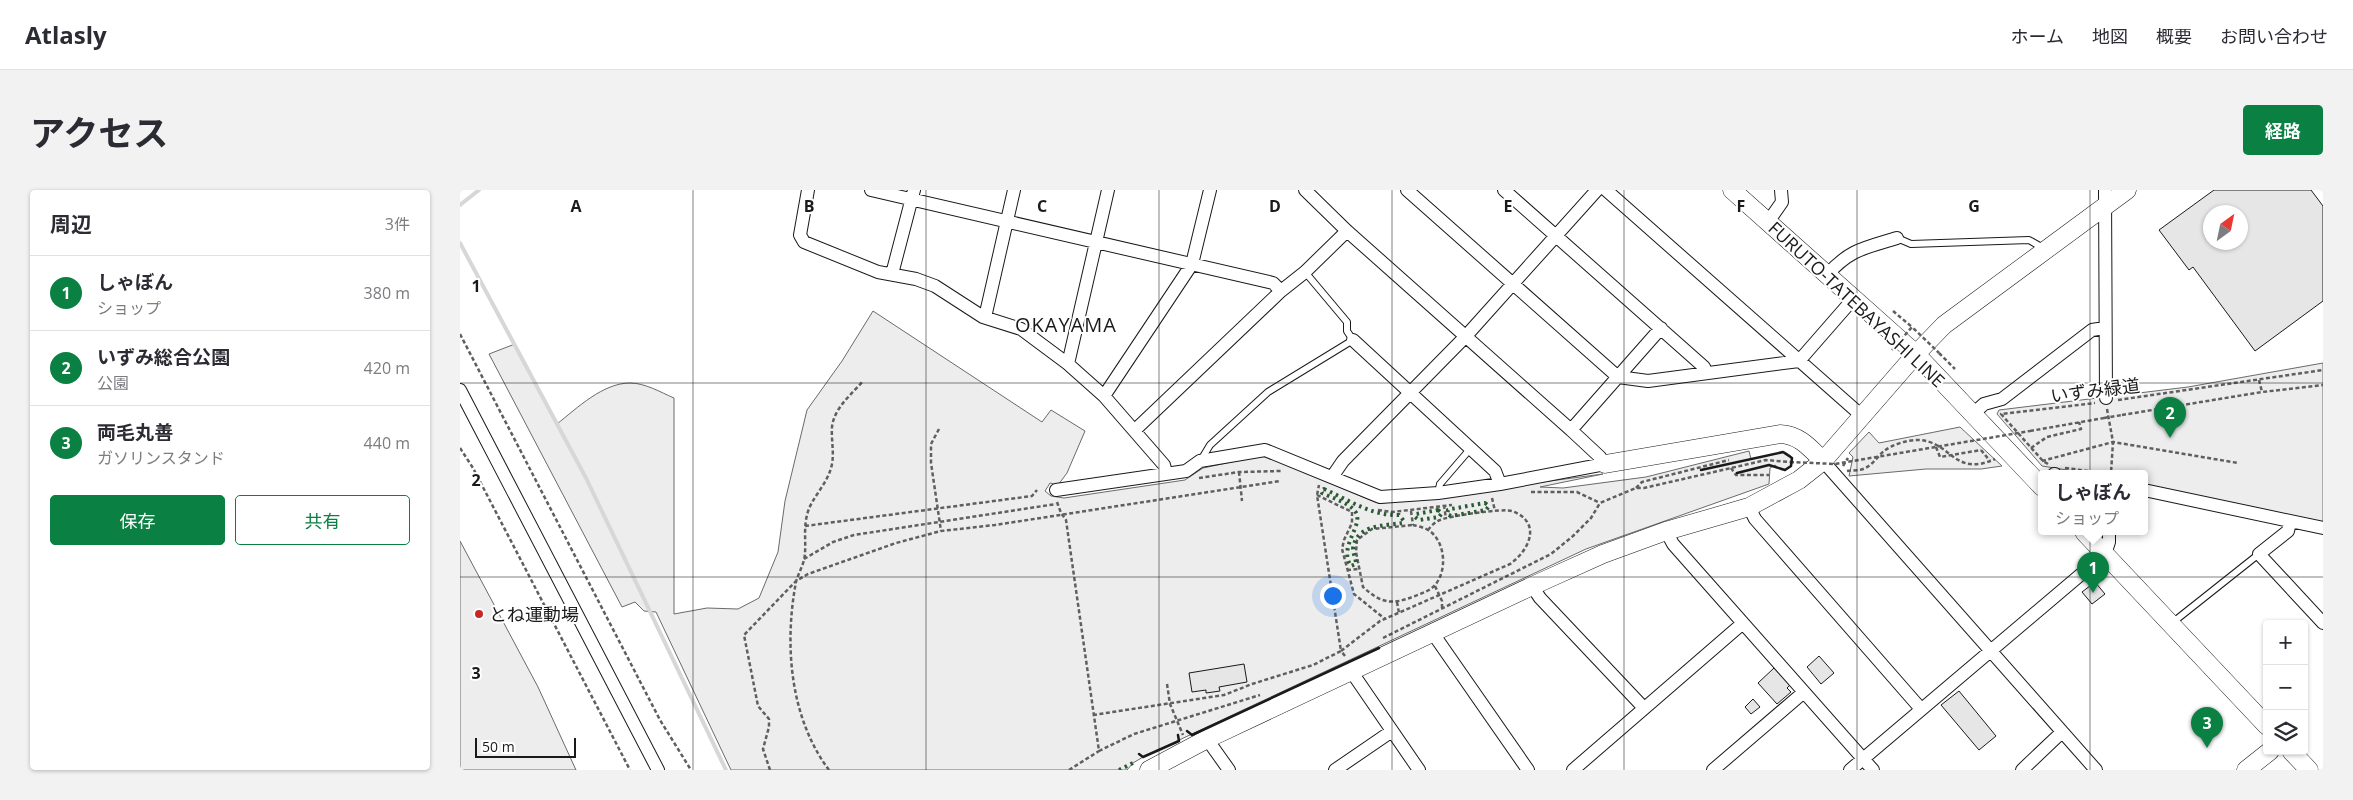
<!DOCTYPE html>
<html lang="ja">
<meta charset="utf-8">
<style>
:root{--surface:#fff;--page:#f2f2f3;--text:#2b2b33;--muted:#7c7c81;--line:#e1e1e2;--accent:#0b8043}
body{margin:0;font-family:"Open Sans","Noto Sans JP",sans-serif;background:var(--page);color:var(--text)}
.controls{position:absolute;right:15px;bottom:15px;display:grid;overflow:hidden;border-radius:5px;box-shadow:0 1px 4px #0004}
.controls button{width:45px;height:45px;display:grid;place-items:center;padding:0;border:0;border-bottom:1px solid var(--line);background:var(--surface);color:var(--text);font:25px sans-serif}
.compass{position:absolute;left:1743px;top:15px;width:45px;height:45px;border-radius:50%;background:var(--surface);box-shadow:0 1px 4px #0004;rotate:33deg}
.scale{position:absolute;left:15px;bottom:12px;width:101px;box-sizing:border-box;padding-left:5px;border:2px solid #1a1a1a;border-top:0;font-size:14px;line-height:18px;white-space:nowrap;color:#1a1a1a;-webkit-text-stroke:4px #fff;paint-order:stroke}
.you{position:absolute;left:872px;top:405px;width:18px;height:18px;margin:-12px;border:4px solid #fff;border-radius:50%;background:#1a73e8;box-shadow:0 0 0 8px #1a73e833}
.badge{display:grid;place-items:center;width:32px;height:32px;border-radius:50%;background:var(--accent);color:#fff;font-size:16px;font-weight:700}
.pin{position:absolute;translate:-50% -41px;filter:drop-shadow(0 1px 2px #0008)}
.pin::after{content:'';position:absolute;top:26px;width:18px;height:15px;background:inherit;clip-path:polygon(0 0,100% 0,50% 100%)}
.popup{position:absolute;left:1578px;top:280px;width:110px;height:65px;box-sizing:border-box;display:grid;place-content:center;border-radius:5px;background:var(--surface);filter:drop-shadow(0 1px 4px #0005);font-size:16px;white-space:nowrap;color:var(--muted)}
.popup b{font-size:19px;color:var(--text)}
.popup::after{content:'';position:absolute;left:50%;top:100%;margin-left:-10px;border:10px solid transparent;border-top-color:var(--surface)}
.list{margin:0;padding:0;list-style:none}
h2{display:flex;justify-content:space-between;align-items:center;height:65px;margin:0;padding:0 20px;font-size:21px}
h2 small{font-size:16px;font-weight:400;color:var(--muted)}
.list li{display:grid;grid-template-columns:32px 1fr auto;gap:15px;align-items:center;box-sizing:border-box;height:75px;padding:0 20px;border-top:1px solid var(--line)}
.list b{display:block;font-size:19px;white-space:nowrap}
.list p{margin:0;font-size:16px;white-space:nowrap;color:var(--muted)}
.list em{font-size:16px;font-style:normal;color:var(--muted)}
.actions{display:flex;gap:10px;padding:15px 20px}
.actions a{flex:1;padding:11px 0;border:1px solid var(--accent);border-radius:5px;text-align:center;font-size:18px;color:var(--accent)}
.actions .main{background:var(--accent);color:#fff}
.icon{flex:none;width:28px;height:28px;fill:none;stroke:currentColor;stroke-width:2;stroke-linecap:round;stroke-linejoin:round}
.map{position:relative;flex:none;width:1863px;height:580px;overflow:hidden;border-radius:5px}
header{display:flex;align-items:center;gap:30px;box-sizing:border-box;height:70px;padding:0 25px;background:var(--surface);border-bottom:1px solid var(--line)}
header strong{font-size:24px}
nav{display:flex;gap:28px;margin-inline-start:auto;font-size:18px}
.intro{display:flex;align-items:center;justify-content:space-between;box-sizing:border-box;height:120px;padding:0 30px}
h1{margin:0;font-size:35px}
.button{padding:12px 22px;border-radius:5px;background:var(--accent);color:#fff;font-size:18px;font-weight:700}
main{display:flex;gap:30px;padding:0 30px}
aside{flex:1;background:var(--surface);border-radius:5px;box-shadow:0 1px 4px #0004}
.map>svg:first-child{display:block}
.green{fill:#ededed;stroke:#6a6a6a}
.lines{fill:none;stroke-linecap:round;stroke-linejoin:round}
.stream{stroke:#d7d7d7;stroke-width:4}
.building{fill:#e6e6e6;stroke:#1a1a1a;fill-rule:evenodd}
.lane-casing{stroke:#1a1a1a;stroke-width:8}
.street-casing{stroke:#1a1a1a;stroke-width:14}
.secondary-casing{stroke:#1a1a1a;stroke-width:19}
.path{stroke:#5f5f5f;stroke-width:2.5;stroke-dasharray:4 2.5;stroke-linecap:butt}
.lane{stroke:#fff;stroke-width:6}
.street{stroke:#fff;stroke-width:12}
.secondary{stroke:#fff;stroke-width:18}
.path-bridge{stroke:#5f5f5f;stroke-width:2.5;stroke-dasharray:4 2.5;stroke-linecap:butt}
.hedge{stroke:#2b5a34;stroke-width:4;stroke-dasharray:2.5 4;stroke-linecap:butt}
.wall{stroke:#1a1a1a;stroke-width:2.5}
.grid{fill:none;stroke:#1a1a1a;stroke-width:1;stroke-opacity:0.55}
.poi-dot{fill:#c62828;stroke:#fff;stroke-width:2}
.labels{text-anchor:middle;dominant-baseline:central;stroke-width:4;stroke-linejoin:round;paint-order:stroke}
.street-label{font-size:18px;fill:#1a1a1a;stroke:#fff}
.poi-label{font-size:18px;fill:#1a1a1a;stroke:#fff;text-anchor:start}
.quarter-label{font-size:20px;letter-spacing:1px;fill:#1a1a1a;stroke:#fff}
.grid-label{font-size:16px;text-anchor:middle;font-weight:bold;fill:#1a1a1a;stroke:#fff;stroke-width:4;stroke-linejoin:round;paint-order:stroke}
</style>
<header>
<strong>Atlasly</strong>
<nav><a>ホーム</a><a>地図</a><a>概要</a><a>お問い合わせ</a></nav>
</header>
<div class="intro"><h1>アクセス</h1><a class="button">経路</a></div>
<main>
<aside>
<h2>周辺<small>3件</small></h2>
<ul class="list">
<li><span class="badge">1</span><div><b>しゃぼん</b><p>ショップ</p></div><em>380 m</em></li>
<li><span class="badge">2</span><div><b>いずみ総合公園</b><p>公園</p></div><em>420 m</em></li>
<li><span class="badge">3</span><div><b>両毛丸善</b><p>ガソリンスタンド</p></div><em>440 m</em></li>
</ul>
<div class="actions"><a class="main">保存</a><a>共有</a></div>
</aside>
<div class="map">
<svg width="1863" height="580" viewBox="0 0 1863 580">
<rect width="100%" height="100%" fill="#fff"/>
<path class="green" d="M413 121 582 232 591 220 625 241 607 283 598 295 590 293 585 301 591 306 604 308 725 290 743 278 800 266 808 267 915 312 923 313 1143 284 1080 297 1103 298 1186 287 1289 261 1291 269 1325 262 1331 266 1332 274 1327 279 1321 280 1315 275 1310 278 1309 294 1126 359 683 567 673 573 667 580H271L196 422 184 421 175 412 162 417 29 164 55 154 97 234C117 218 143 193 170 193 185 193 200 202 214 208V424L247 418 278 419 299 408 318 362 325 311 347 220 382 171Z
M1863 173V334L1684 295V284H1632L1582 276 1537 224 1539 220 1728 197Z
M1500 237 1542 276 1521 279H1466L1389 286 1393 267 1389 263 1409 242 1419 253Z
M0 351 78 497 116 580H0Z"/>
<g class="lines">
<path class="stream" d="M0 15 19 0
M0 53 126 288 266 580"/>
</g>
<path class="building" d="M1754 0H1851L1863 16V111L1795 161 1733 77 1729 80 1699 40ZM1750 22H1780V52H1750Z
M1635 392 1645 404 1632 414 1622 402Z
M1359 466 1374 483 1361 494 1347 477Z
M784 474 787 492 759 497 760 501 746 503V500L732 502 729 483Z
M1314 478 1330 495 1327 498 1331 502 1317 514 1298 493Z
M1499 501 1536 546 1519 560 1481 515Z
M1293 509 1300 517 1291 524 1285 517Z"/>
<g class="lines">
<defs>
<path id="lane" d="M1437 48 1451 54 1569 50 1585 59
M741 270 750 255 808 202 893 150 887 141V132L845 82
M978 303 980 294 1011 258
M1712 433 1799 364"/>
<path id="street" d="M348 0 340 45 344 52 418 82 456 89 475 96 523 127 561 139 608 174 644 206 704 275 706 283
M411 0 813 93 821 101
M947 0 1158 187 1188 191 1339 171 1394 108
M1044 0 1244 177 1246 183
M1146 0 1402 226
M1645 0 1646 208
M1308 32 1322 12 1321 0
M432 84 454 0
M1367 85C1390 59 1405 58 1437 48
M523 127 526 123 554 0
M893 150 1035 281 1040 294
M608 174 648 0
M0 200 198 580
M644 206 732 74 750 0
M1513 224 1524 214 1542 209 1632 140 1644 138
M675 240 821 101 845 82 887 41
M1111 240 1201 138
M1363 271 1636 580
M1594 284H1595
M872 287 883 271 1006 146 1137 0
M596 300 726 281 740 271 805 260 920 307 978 303 1040 294 1145 274 1140 267 1111 240 887 41 845 0
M1684 300 1863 338
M1289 317 1295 329 1461 519
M1830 332 1828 341 1799 364 1863 433
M1206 341 1213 354 1413 580
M1072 396 1080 408 1184 518
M972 442 1068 580
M891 481 959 580
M747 549 769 580
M875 580 932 541
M1113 580 1283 433
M1253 580 1344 502
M1390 580 1645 364 1649 352V342
M1562 580 1602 542"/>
<path id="secondary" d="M1272 0 1456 164 1582 297
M1145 274 1320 244C1340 245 1350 258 1363 271
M1624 342 1807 536
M1831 561 1849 580
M689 580 747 549 1072 396 1143 364 1206 341 1289 317 1339 290 1363 271 1456 164 1484 135 1667 0
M1786 580 1810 561"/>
</defs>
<use href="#lane" class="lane-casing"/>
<use href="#street" class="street-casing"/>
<use href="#secondary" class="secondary-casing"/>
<path class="path" d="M1433 121 1452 137
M0 144 200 530 231 580
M1479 163 1495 179
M1799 190 1802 202
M1658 210 1863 180
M1647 219 1653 252 1651 283
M1662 225 1802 202 1863 195
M479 239 471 254V273L481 341
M1570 241 1644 228
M0 258 13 278 170 580
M1571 258 1587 247 1621 239 1619 232
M1521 260 1530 271
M1582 271 1653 252 1778 273
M1588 274 1583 271 1541 224 1635 213
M1383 276 1388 268
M1271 278 1276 285H1309
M1605 278 1651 284
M1387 281C1392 280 1398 281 1403 279 1412 276 1417 267 1424 261 1432 255 1446 250 1457 250 1491 250 1493 288 1535 269
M779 282 782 311
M739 288 779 282 821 281
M1176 298 1182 292 1269 270
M1071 302H1117L1140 313
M857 305 892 322V333L884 350 882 359 894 404 925 429
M1032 308 1035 321
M597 312 601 323 606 330 639 561 674 544 800 505
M984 315 986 329
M918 320 932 322 992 315
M951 321 953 335
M953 335C957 336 963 337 968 340 985 350 988 380 975 395 970 401 962 403 955 406 932 415 922 414 903 397L896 362 897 350 912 339Z
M345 336 572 306 577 300
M344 369 373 352 394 345 596 314
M887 380 898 379
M975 396 982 411V418
M937 412 939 423
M923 448 1091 364 1113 346 1131 328 1140 313 1176 298H1184L1306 270 1330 272
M885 466 881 461 920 431 1050 374C1070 360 1082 332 1052 321 1043 318 989 326 980 330 975 332 971 336 968 340
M707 494 710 514 723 545
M633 525 764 505 792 494 853 475 881 461 857 305 859 295
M310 580 303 559 309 537V529L298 516 284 445 336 391 348 384 436 353 481 341 535 335 820 291
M369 580C330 528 324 455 336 392 338 384 342 378 344 370 347 356 343 341 347 325 351 308 366 296 371 278 375 265 371 251 372 237 374 218 392 204 403 191
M609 580 639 561"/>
<use href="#lane" class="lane"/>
<use href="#street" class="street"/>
<use href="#secondary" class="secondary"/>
<path class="path-bridge" d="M1432 160 1452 137 1479 163
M1644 228 1662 225
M1476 257 1480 267 1521 260
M1330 272 1375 274 1570 241"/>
<path class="hedge" d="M864 299C889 310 911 326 939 325L944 331 942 333C924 336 896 334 893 359 893 364 896 368 896 374L891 376C877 356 907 333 894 320 887 312 872 308 862 303L861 301Z
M1025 313 1029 316 1026 320 991 326 987 324 988 320 991 319Z
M978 320 982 323 979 327 959 330 955 327 956 324Z
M659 580 673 573"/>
<path class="wall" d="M1241 280 1323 262 1332 268 1331 276 1325 280 1309 275 1277 283
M727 541 732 545 919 458
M679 564 683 567 719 551 718 545"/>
</g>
<path class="grid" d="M233 0V580M466 0V580M699 0V580M932 0V580M1164 0V580M1397 0V580M1630 0V580M0 193H1863M0 387H1863"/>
<circle class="poi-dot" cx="19" cy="424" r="5"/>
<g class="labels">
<g class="street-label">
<text transform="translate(1397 114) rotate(43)">FURUTO-TATEBAYASHI LINE</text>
<text transform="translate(1635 200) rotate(-7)">いずみ緑道</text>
</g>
<g class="poi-label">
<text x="29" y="424">とね運動場</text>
</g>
<g class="quarter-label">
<text x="606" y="134">OKAYAMA</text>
</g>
</g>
<g class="grid-label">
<text x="116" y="22">A</text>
<text x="349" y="22">B</text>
<text x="582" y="22">C</text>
<text x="815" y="22">D</text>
<text x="1048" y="22">E</text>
<text x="1281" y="22">F</text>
<text x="1514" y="22">G</text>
<text x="16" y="102">1</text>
<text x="16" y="296">2</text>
<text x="16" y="489">3</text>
</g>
</svg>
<div class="controls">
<button>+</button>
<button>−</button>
<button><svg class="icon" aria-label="layers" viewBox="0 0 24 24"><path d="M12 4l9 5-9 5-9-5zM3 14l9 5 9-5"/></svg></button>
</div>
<svg class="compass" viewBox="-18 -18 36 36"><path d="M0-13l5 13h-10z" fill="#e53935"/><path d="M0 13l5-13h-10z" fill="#7c7c81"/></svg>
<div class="scale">50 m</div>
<div class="you"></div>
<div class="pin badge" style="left:1633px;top:403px">1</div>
<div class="popup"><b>しゃぼん</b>ショップ</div>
<div class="pin badge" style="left:1710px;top:248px">2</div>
<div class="pin badge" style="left:1747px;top:558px">3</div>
</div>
</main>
